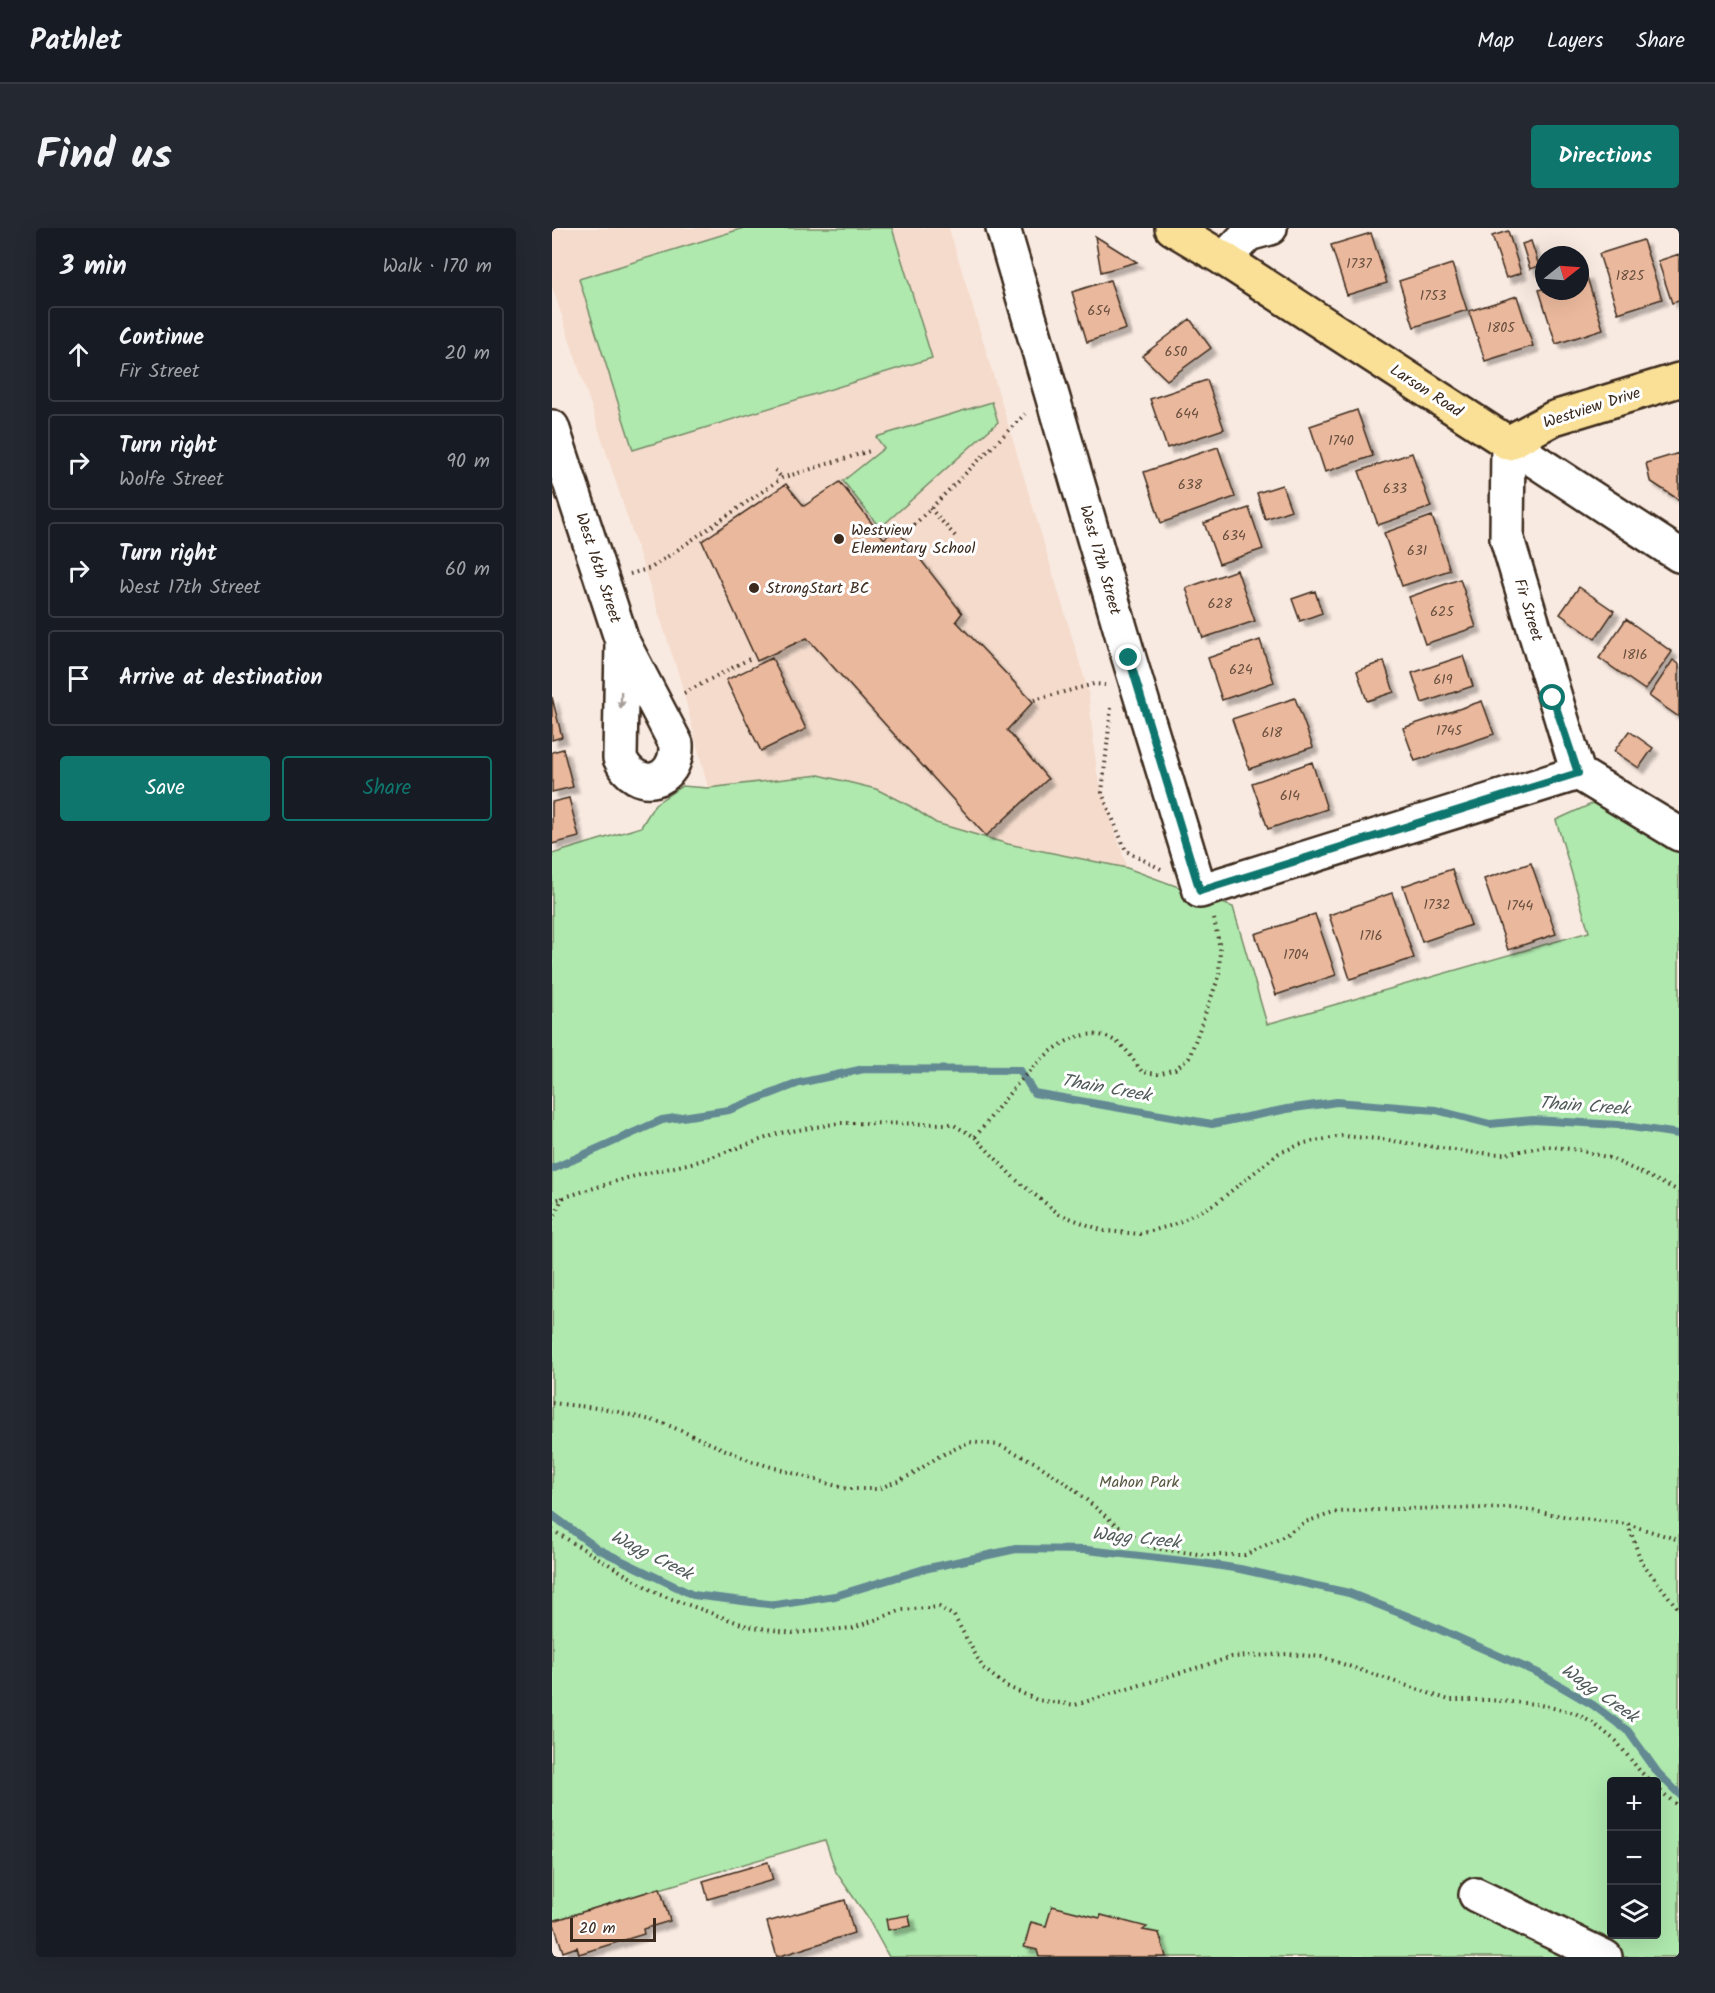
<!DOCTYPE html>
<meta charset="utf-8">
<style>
:root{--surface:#171b24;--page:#242831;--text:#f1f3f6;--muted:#9ea1a6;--line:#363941;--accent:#0f766e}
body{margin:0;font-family:Kalam,sans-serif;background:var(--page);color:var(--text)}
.controls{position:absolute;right:18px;bottom:18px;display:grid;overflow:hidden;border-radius:6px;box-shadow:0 6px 24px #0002}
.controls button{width:54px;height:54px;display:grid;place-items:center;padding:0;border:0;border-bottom:2px solid var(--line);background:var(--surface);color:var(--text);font:30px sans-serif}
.compass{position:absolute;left:983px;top:18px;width:54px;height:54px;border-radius:50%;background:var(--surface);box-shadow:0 6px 24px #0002;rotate:73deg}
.scale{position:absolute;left:18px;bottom:15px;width:86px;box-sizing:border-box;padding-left:6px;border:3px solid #3b2a1e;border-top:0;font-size:16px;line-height:21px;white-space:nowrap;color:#3b2a1e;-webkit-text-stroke:4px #fff;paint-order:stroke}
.stop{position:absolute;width:18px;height:18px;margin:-14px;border:4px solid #0f766e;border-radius:50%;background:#fff}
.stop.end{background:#0f766e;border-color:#fff;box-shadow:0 2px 6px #0008}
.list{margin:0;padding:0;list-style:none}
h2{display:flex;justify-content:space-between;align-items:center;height:78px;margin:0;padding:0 24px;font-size:26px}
h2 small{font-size:20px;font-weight:400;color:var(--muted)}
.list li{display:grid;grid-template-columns:39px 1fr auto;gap:18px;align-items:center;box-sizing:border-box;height:96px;margin:0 12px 12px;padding:0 12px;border:2px solid var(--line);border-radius:6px}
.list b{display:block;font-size:22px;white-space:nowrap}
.list p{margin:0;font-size:20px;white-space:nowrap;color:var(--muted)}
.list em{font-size:20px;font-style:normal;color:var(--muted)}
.actions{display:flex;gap:12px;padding:18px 24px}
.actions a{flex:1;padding:14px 0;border:2px solid var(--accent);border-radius:6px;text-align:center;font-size:21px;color:var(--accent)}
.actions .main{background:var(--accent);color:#fff}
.icon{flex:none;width:33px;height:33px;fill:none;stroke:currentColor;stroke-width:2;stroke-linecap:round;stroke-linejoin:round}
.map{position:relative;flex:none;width:1127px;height:1729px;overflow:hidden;border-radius:6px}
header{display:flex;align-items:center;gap:36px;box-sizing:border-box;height:84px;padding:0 30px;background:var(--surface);border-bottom:2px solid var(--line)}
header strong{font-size:28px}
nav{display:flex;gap:33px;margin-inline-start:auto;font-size:21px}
.intro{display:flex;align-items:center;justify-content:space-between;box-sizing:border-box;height:144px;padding:0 36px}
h1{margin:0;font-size:42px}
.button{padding:15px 27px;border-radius:6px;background:var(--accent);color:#fff;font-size:21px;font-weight:700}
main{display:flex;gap:36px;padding:0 36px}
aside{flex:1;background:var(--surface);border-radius:6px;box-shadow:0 6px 24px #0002}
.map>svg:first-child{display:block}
.built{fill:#f4dbcc}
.green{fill:#afe9ae;stroke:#758a66;stroke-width:1.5;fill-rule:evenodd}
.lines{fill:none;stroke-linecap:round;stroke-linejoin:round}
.stream{stroke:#648993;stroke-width:8}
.building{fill:#eab89c;stroke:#3b2a1e;stroke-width:1.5;filter:url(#shadow)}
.minor-casing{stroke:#3b2a1e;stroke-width:38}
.major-casing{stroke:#3b2a1e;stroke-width:38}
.path{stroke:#3b2a1e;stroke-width:4;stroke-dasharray:1.5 4.5;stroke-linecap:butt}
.minor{stroke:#fff;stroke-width:33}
.major{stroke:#fadf96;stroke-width:33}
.oneway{fill:#a79f9a}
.route{stroke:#0f766e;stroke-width:8}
.poi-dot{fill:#3b2a1e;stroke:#fff;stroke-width:2}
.labels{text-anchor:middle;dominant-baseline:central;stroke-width:6;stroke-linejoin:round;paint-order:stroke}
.number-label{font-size:14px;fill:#674e3e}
.street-label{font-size:16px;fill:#3b2a1e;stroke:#fff}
.poi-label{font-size:16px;fill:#3b2a1e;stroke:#fff;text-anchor:start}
.park-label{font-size:16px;fill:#585a42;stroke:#fff}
.water-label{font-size:18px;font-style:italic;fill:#505a58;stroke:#fff}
</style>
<header>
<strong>Pathlet</strong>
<nav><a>Map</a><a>Layers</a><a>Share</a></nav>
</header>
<div class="intro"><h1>Find us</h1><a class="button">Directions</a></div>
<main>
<aside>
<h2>3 min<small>Walk · 170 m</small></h2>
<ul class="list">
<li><svg class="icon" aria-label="ahead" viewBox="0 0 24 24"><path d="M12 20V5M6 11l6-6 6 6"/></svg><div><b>Continue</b><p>Fir Street</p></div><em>20 m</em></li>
<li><svg class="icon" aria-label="right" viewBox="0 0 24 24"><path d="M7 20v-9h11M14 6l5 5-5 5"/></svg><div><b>Turn right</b><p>Wolfe Street</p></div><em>90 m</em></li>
<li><svg class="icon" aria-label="right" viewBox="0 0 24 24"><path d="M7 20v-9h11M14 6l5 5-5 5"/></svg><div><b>Turn right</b><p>West 17th Street</p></div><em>60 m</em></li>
<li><svg class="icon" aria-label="arrive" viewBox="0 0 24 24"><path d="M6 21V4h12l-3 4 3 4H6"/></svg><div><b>Arrive at destination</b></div></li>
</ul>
<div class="actions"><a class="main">Save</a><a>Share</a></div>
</aside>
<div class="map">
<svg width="1127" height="1729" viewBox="0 0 1127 1729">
<defs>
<filter id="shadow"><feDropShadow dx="5.5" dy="5.5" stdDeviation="1.5" flood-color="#0004"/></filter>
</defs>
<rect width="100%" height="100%" fill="#f9eae1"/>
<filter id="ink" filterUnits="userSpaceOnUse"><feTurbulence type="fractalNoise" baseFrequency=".0167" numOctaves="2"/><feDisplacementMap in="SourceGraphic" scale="12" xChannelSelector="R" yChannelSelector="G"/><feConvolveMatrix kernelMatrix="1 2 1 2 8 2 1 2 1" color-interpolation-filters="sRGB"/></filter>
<g filter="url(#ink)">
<path class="built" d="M10 0H397L536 462 545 545 575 640 456 616 383 595 267 547 156 560 128 451 0 58V3Z"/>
<path class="green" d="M192 0H340L380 130 81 222 27 51Z
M440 174 446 194 328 300 291 253 332 220 324 209Z
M267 547 324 561 358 578 384 595 456 616 575 640 681 679 715 796 1037 704 1004 592 1048 572 1127 620V1729H337L315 1689 284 1644 273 1612 0 1693V626L89 599 103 576 130 558 156 560ZM1060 1554H1104V1706H1060Z"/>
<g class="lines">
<path class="stream" d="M0 941 110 892 177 882 247 855 312 841 468 842 482 865 660 896 735 881 785 874 884 882 938 896 981 892 1066 897 1127 906
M0 1287 46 1321 141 1367 224 1377 283 1368 372 1341 464 1321 535 1322 650 1335 688 1341 797 1365 873 1395 986 1445 1041 1477 1076 1503 1106 1545 1127 1566"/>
</g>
<path class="building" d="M956 3 969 45 954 50 940 8Z
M819 5 835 55 795 67 779 17Z
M543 8 585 34 549 44Z
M1091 12 1110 71 1066 85 1047 26Z
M979 13 987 38 978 41 970 16Z
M1127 26V73L1120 75 1106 33Z
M900 36 915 82 862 99 847 53Z
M1034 46 1051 101 1004 116 987 62 992 60V63H1028V48Z
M558 52 574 101 535 114 520 64Z
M965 68 981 118 933 133 917 83Z
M638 91 659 120 615 152 590 128Z
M655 152 672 201 615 220 598 171Z
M805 182 821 228 773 244 758 198Z
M666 219 683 269 609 295 592 244Z
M860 225 879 279 826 297 807 243Z
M1127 225V272L1098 253 1094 235Z
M288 254 332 311 344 300 410 385 404 393 481 474 455 502 496 551 434 608 255 410 205 433 150 313 234 256 252 278Z
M730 257 739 282 713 291 705 265Z
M697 280 711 321 667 336 652 295Z
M880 288 898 342 850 358 832 305Z
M685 342 703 393 651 410 634 360Z
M908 351 924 399 873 416 857 369Z
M1027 359 1062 383 1043 411 1008 386Z
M763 363 770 385 748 393 740 371Z
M1074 391 1120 424 1093 462 1047 430Z
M708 412 722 454 670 472 656 430Z
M911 428 921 458 870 475 860 445Z
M220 430 254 501 209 523 174 452Z
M1121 432 1127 436V489L1097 468Z
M832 433 842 464 815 473 805 443Z
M0 469 10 509 0 512Z
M743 470 761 519 697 541 680 491Z
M930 473 942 506 863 533 851 500Z
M1077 503 1101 520 1087 540 1062 523Z
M11 521 21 559 0 564V524Z
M760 534 775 581 716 601 700 555Z
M17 570 27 609 0 616V574Z
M979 635 1004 706 956 722 932 651Z
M900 641 919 697 870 714 851 658Z
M840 665 862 730 798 751 777 687Z
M763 686 784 747 724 767 703 706Z
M216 1634 221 1652 156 1671 151 1653Z
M108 1660 118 1693 91 1701 92 1706 27 1726 25 1719 11 1724 1 1693Z
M293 1672 302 1705 225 1729 215 1694Z
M500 1678 548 1690 549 1687 595 1699 591 1702 607 1705 614 1729H487L485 1722 472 1719 479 1694 494 1698Z
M357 1687 359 1698 336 1702 334 1691Z"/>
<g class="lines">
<defs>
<path id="minor" d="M451 0 577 430 648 663 1026 545 1127 606
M672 31 696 6 718 0
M0 199 70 413 124 516C126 556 84 566 68 530L70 413
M956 215 955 311 1026 545
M956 215 1127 327
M924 1667 1053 1729"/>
<path id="major" d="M620 0 672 31 956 215 1002 190 1127 152"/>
</defs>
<use href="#minor" class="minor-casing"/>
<use href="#major" class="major-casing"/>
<path class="path" d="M223 242 230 250
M378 280 403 308
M358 301 473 186
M78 346 99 340 230 250 321 222
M132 465 199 430
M482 472 542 456 553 457
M559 480 550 565 574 623 609 641
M423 909 463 951 507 986 552 1003 588 1006 621 997 664 975 727 925 752 915 790 908 828 911 923 925 953 926 994 918 1027 922 1058 930 1127 963
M0 973 75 950 148 933 228 905 287 895 400 896 423 909C451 876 510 781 563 813 575 820 582 833 590 844L606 846 623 841 637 830 667 748 668 721 662 691
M0 992 11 969
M0 1175 54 1181 111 1195 199 1233 295 1261H326L359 1247 386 1229 417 1214 447 1217 484 1235 518 1258 564 1297 600 1320 654 1327H693L729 1310 753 1294 785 1284 845 1281 963 1280 1023 1290 1075 1296 1127 1312
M1076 1296 1089 1333 1127 1382
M0 1302 106 1366 195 1398 241 1405 301 1400 350 1382 387 1379 402 1388 431 1440 454 1458 485 1472 523 1477 680 1429 736 1426 770 1429 897 1472H937L984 1476 1023 1485 1041 1495 1064 1513 1087 1542 1099 1554
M1104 1559 1127 1579"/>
<use href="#minor" class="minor"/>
<use href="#major" class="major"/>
</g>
<defs><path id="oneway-solid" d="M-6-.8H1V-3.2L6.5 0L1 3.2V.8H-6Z" transform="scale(1.5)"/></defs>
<use class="oneway" href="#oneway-solid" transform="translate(69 472) rotate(91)"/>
</g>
<g class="lines" filter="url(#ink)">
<path class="route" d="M577 430 648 663 1026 545 1001 470"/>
</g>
<g class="poi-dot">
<circle cx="287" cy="311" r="6"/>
<circle cx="202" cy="360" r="6"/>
</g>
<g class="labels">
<g class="number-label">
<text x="807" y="36">1737</text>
<text x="1078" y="48">1825</text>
<text x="881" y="68">1753</text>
<text x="547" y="83">654</text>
<text x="949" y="100">1805</text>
<text x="624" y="124">650</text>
<text x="635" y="186">644</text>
<text x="789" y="213">1740</text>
<text x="638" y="257">638</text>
<text x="843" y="261">633</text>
<text x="682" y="308">634</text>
<text x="865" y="323">631</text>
<text x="668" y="376">628</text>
<text x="890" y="384">625</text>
<text x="1083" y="427">1816</text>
<text x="689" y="442">624</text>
<text x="891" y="452">619</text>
<text x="897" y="503">1745</text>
<text x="720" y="505">618</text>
<text x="738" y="568">614</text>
<text x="885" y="677">1732</text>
<text x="968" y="678">1744</text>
<text x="819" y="708">1716</text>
<text x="744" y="727">1704</text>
</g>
<g class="street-label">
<text transform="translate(874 163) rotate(33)">Larson Road</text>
<text transform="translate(1040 180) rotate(-18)">Westview Drive</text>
<text transform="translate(548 332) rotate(74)">West 17th Street</text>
<text transform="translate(46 340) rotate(72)">West 16th Street</text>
<text transform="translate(976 382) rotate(73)">Fir Street</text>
</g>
<g class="poi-label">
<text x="299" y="302">Westview<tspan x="299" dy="18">Elementary School</tspan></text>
<text x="214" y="360">StrongStart BC</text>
</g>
<g class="park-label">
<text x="587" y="1254">Mahon Park</text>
</g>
<g class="water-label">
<text transform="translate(554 861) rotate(10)">Thain Creek</text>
<text transform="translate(1032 879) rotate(4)">Thain Creek</text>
<text transform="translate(584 1311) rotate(6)">Wagg Creek</text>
<text transform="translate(99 1328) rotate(27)">Wagg Creek</text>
<text transform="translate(1047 1466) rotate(35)">Wagg Creek</text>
</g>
</g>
</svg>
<div class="controls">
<button>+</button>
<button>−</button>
<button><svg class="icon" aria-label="layers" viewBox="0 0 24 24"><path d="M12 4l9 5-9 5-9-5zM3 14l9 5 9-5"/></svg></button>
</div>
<svg class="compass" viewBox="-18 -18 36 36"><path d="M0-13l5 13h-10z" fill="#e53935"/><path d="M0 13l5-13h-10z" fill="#9ea1a6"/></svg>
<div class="scale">20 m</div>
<div class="stop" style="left:1001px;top:470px"></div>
<div class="stop end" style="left:577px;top:430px"></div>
</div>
</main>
